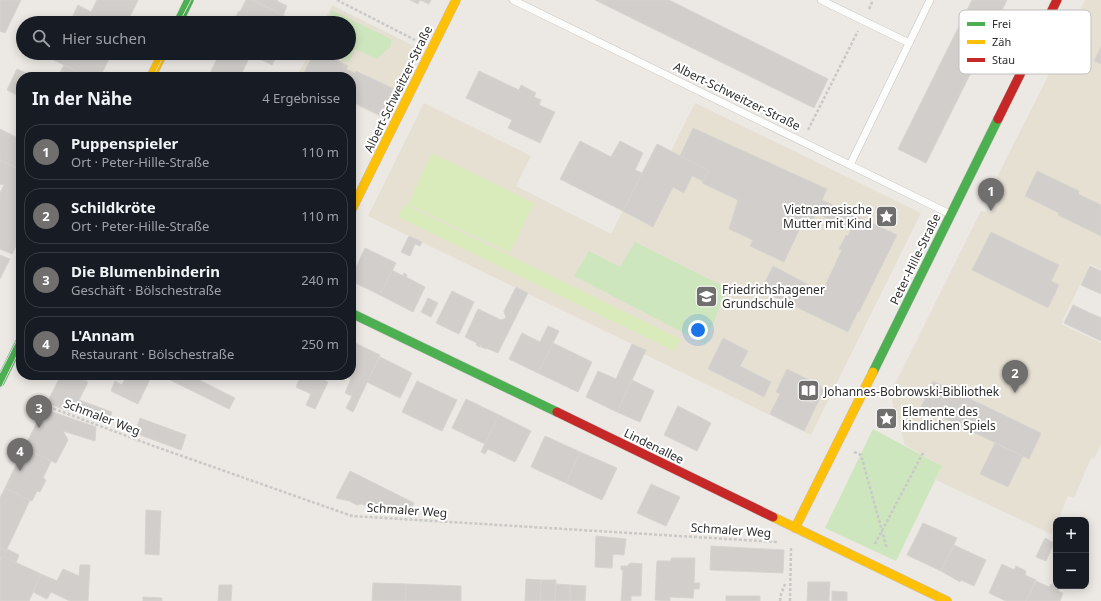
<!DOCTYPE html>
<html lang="de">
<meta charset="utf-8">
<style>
:root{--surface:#171b24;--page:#20242c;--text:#f1f3f6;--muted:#9ea1a6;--line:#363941;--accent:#706f6e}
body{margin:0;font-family:"Noto Sans",sans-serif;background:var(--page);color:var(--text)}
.controls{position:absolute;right:12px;bottom:12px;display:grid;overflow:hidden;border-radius:8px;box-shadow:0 2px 10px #0003}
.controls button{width:36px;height:36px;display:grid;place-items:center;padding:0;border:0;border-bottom:1px solid var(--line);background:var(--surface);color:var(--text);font:20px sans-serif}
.you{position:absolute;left:698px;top:330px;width:14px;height:14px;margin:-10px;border:3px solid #fff;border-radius:50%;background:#1a73e8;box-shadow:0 0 0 6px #1a73e833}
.badge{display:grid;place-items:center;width:26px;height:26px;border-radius:50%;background:var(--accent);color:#fff;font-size:13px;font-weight:700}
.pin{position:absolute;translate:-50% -33px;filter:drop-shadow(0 1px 2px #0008)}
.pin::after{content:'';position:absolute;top:21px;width:14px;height:12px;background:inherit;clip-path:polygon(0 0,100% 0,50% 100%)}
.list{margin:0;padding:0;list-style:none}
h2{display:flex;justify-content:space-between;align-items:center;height:52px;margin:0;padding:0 16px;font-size:17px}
h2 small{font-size:13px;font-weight:400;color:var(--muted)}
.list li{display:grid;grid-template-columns:26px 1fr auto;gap:12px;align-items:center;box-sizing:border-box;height:56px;margin:0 8px 8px;padding:0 8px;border:1px solid var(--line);border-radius:16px}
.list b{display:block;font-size:15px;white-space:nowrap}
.list p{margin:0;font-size:13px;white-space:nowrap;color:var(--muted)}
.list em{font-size:13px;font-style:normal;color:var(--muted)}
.icon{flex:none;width:22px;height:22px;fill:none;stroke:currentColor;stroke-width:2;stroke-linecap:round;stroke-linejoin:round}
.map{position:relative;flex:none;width:1101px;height:601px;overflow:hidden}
.search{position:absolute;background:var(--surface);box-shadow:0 2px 10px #0003;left:16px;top:16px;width:340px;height:44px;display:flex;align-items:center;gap:10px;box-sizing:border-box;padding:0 14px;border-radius:22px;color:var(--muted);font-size:15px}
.panel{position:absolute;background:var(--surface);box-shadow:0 2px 10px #0003;left:16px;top:72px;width:340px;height:308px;border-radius:16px}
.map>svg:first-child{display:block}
.education{fill:#e6e0d3}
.green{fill:#cee6be}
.pitch{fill:#d9eabb}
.building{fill:#d1cecb;stroke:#d7d4d0}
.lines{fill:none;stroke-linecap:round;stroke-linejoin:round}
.lane-casing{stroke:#c5c4c5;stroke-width:8}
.fast-casing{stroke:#c5c4c5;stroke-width:10}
.slow-casing{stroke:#c5c4c5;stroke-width:10}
.jam-casing{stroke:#c5c4c5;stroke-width:10}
.path{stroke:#c9c9c8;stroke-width:2.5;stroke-dasharray:3 2;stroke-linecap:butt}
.lane{stroke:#fcfcfb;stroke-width:7}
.fast{stroke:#4caf50;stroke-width:9}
.slow{stroke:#ffc107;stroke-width:9}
.jam{stroke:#c62828;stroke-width:9}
.tram{stroke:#dfdfe1;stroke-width:1}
.labels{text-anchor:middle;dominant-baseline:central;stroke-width:4;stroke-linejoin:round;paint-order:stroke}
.street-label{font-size:12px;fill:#2e2e2e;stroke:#fff}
.poi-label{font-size:12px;fill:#2e2e2e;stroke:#fff;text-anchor:start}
.key{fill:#fff;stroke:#c0c0c0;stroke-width:1}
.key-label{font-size:11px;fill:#2e2e2e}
</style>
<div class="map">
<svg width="1101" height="601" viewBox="0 0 1101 601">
<rect width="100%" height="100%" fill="#ece8e4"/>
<path class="education" d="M1085 0H1101V269L1090 264 1061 324 1101 343V444L1094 459 1091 458 1074 498 1068 496 1058 520H1056V524L1051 534 936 480 942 466 905 445 890 394 981 211 990 213 996 201 988 195 1050 72 1055 74 1059 66 1055 63Z
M332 5 416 47 381 117 351 103V77L297 76 309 53H349V23H323Z
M424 103 531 156 516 186 611 234 657 144 671 151 695 103 921 213 811 435 644 354 646 351 368 216Z"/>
<path class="green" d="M332 10 391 39V46L377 59 355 49 349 62 330 53H349V23H326Z
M635 242 727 288 705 344 574 276 589 251 620 267Z
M873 429 942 466 896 561 825 528Z"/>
<path class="pitch" d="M432 153 534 203 510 253 408 204Z
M404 204 680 339 674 351 398 217Z"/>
<path class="building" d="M0 0H21L5 33 0 31Z
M97 0H138L127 23H84L72 18 78 5 91 12Z
M246 0H252L287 17 284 23H235L237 19 235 18 239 11 240 12Z
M252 0H278L277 1 287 6 283 15Z
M410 0H420L418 4Z
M420 0H431L429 4Z
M595 0H669L828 79 814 108Z
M972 0H1007L926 163 898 149Z
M1101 47V64L1094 61Z
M39 53H66L69 55 70 53H112L100 77H89Z
M220 53H248L251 54 240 77H208Z
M248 53H278L272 65Z
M314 53H322L348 66 346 69 355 73 351 82V77H302Z
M64 65 89 77H58Z
M17 69 26 73 25 77H21V97L7 90Z
M356 71 394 89 381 116 351 101V82Z
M479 71 519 90 521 85 536 93 534 97 541 100 539 105 555 112 540 143 508 128 512 120 466 98Z
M693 128 827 189 822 200 857 216 851 230 816 213 812 221 805 218 784 262 750 246 753 240 729 229 738 200 702 183 708 170 680 156Z
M0 129 20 139 21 137V170L0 160Z
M580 141 611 157 620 141 643 153 635 170 642 173 623 211 560 179Z
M657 144 708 170 703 181 692 176 684 193 673 187 653 227 623 211Z
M0 160 21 170V237L12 254 0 249V193L4 185 0 184Z
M1037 171 1079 191 1078 194 1101 205V236L1058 215 1059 213 1025 196Z
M857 216 897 235 859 312 858 311 848 332 761 290 773 266 822 292 842 250 839 249 846 235 848 236Z
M991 232 1059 265 1051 281 1059 285 1048 308 972 270Z
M409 236 422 242 420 246 415 244 410 256 401 252Z
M365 248 396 263 380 295 351 281V278Z
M0 255 10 259 0 279Z
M1090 266 1101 271V294L1081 285Z
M392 270 403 276 404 273 407 275 406 277 425 287 413 312 380 295Z
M516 287 528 293 498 353 486 348V349L481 347 482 346 481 345 480 347 476 345 477 343 465 337 478 309 501 320 506 318 504 311Z
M452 291 474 302 459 334 436 323Z
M428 298 438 303 431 317 421 312Z
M1073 305 1101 318V341L1064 323Z
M548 326 559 331 538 373 509 359 522 333 540 342Z
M723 338 748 351 740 366 771 382 764 397 708 369Z
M351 341 380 355 353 412 346 408 352 396 345 393 351 379 344 376 345 375H351Z
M553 343 592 362 578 392 538 373Z
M632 344 646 350 617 412 586 397 598 371 616 379Z
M380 357 412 373 400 398 367 382Z
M787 369 821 386 820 388 824 390 804 431 770 414 780 394 776 392Z
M61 375H72L88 382 79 400 112 412 107 425 47 403Z
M72 375H89L86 382Z
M123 375H152L138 404 111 391 115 381 122 385 126 376Z
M160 375H200L199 380 235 398 229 409Z
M231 375H241L239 379Z
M301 375 308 378 310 375H312L328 382 315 409 306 405 311 394 296 387Z
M632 380 654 391 640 422 617 412Z
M417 381 457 400 442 431 402 412Z
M933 381 1041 433 1029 459 921 407Z
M466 399 499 415 485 444 452 428Z
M678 406 711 423 697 451 664 435Z
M44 409 96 427 95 441 63 431 68 440 56 463 24 448Z
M499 415 531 431 515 462 488 449 485 454 481 452Z
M140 418 186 435 181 450 135 433Z
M545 436 580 452 566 483 531 467Z
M995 443 1023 456 1008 487 980 474Z
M24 448 51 461 43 478 46 480 40 492 37 491 32 501 5 488Z
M580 452 617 468 602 500 566 483Z
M350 471 414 503 411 509H409L408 511 398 509 397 512 387 508H381L369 504 368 507 362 504 357 505 349 501 336 498Z
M651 484 680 497 666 526 637 513Z
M5 488 30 500 6 551 0 548V498Z
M146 510 161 511 159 555 145 554Z
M923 523 957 538 941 571 907 555Z
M596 536 626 539 624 555 613 554 612 568 595 567Z
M1045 538 1054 543 1046 561 1036 557Z
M954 545 986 560 974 586 961 580 960 582 941 571Z
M711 546 784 550 783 573 710 570Z
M0 548 6 551 7 549 19 555 16 563 2 556 1 558H0Z
M2 556 41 574 29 601H0V561Z
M671 558H695L694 583H700L699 589H694L693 598 670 597V601L655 600 657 561H671Z
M632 563 642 564 641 596H631V601H621L623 570H621V566H628L629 564Z
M1002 564 1014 570 1016 566 1026 571 1025 575 1036 580 1026 601H1006L989 593Z
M80 565H90L88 601H70L51 592 47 599 33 592 41 574 57 581 63 569 79 576Z
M526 579 541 580 540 601H525Z
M541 580H556L555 601H540Z
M1036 581 1049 587 1051 584 1059 588 1058 591 1063 593 1060 601H1026Z
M808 582H830L829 601H807Z
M373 583 406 584 405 601H372Z
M406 584 461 586V601H405Z
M556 584 570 585V601H555Z
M219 585H232L231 601H218Z
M570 585 586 586 585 601H570Z
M832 591 847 592V601H832Z
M726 596H760V601H726Z
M143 597 162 598V601H143Z"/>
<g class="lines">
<defs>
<path id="lane" d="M513 0 950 214
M821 0 909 43
M850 165 930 0"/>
<path id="fast" d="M178 23 189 0
M351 313 557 412
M873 372 998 119
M0 382 21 340"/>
<path id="slow" d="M151 77 163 53
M351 211 456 0
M773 517 947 601
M795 528 873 372"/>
<path id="jam" d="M998 119 1057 0
M557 412 773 517"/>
</defs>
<use href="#lane" class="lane-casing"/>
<use href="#fast" class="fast-casing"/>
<use href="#slow" class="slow-casing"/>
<use href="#jam" class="jam-casing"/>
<path class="path" d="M337 0 415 40
M869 9 873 0
M808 130 858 31
M44 405 148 444 352 516 777 542
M854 452 861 455 887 549
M875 544 924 451
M780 601 781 594 785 584
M790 601 791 548"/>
<use href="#lane" class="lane"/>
<use href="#fast" class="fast"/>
<use href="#slow" class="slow"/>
<use href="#jam" class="jam"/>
<path class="tram" d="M179 23 191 0
M153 77 165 53
M0 373 21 332
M0 390 21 347"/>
</g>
<defs>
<symbol id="sight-square" viewBox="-11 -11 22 22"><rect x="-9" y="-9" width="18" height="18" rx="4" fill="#706f6e" stroke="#fff"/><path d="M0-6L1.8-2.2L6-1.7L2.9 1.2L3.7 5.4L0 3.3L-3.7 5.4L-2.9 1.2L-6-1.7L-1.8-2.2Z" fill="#fff"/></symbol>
<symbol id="school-square" viewBox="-11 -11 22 22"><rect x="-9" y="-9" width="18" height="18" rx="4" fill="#706f6e" stroke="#fff"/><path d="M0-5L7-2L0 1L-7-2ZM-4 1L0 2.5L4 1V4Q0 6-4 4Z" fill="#fff"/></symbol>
<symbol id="library-square" viewBox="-11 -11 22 22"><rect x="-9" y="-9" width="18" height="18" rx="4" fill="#706f6e" stroke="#fff"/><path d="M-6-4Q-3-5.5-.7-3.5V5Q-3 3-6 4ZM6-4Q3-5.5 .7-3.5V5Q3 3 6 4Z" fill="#fff"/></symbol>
</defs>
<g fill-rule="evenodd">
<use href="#sight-square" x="874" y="204" width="25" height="25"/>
<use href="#school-square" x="694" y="284" width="25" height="25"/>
<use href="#library-square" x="796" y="378" width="25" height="25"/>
<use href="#sight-square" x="874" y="406" width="25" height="25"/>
</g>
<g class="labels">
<g class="street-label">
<text transform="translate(398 89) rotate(-64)">Albert-Schweitzer-Straße</text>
<text transform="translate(737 96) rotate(26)">Albert-Schweitzer-Straße</text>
<text transform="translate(915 259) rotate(-64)">Peter-Hille-Straße</text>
<text transform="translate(102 417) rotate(21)">Schmaler Weg</text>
<text transform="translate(654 446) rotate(26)">Lindenallee</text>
<text transform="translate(407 510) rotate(4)">Schmaler Weg</text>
<text transform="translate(731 530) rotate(4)">Schmaler Weg</text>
</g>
<g class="poi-label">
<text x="872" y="209" text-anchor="end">Vietnamesische<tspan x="872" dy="14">Mutter mit Kind</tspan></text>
<text x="722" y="289">Friedrichshagener<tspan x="722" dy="14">Grundschule</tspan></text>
<text x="824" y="391">Johannes-Bobrowski-Bibliothek</text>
<text x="902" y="411">Elemente des<tspan x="902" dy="14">kindlichen Spiels</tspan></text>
</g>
</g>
<rect x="959" y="10" width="132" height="64" rx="6" class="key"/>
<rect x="967" y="22" width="18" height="4" fill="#4caf50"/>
<rect x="967" y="40" width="18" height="4" fill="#ffc107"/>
<rect x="967" y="58" width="18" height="4" fill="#c62828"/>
<g class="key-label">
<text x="992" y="28">Frei</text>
<text x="992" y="46">Zäh</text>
<text x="992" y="64">Stau</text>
</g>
</svg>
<div class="controls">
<button>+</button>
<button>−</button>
</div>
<div class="you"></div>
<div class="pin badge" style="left:991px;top:211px">1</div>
<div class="pin badge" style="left:1015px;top:393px">2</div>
<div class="pin badge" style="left:39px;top:428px">3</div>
<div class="pin badge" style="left:20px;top:471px">4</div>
<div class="search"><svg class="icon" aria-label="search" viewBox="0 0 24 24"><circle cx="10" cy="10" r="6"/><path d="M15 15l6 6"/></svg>Hier suchen</div>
<section class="panel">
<h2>In der Nähe<small>4 Ergebnisse</small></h2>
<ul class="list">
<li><span class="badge">1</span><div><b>Puppenspieler</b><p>Ort · Peter-Hille-Straße</p></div><em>110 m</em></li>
<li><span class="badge">2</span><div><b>Schildkröte</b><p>Ort · Peter-Hille-Straße</p></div><em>110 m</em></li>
<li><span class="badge">3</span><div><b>Die Blumenbinderin</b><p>Geschäft · Bölschestraße</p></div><em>240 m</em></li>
<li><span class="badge">4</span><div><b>L'Annam</b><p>Restaurant · Bölschestraße</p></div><em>250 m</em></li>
</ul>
</section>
</div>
